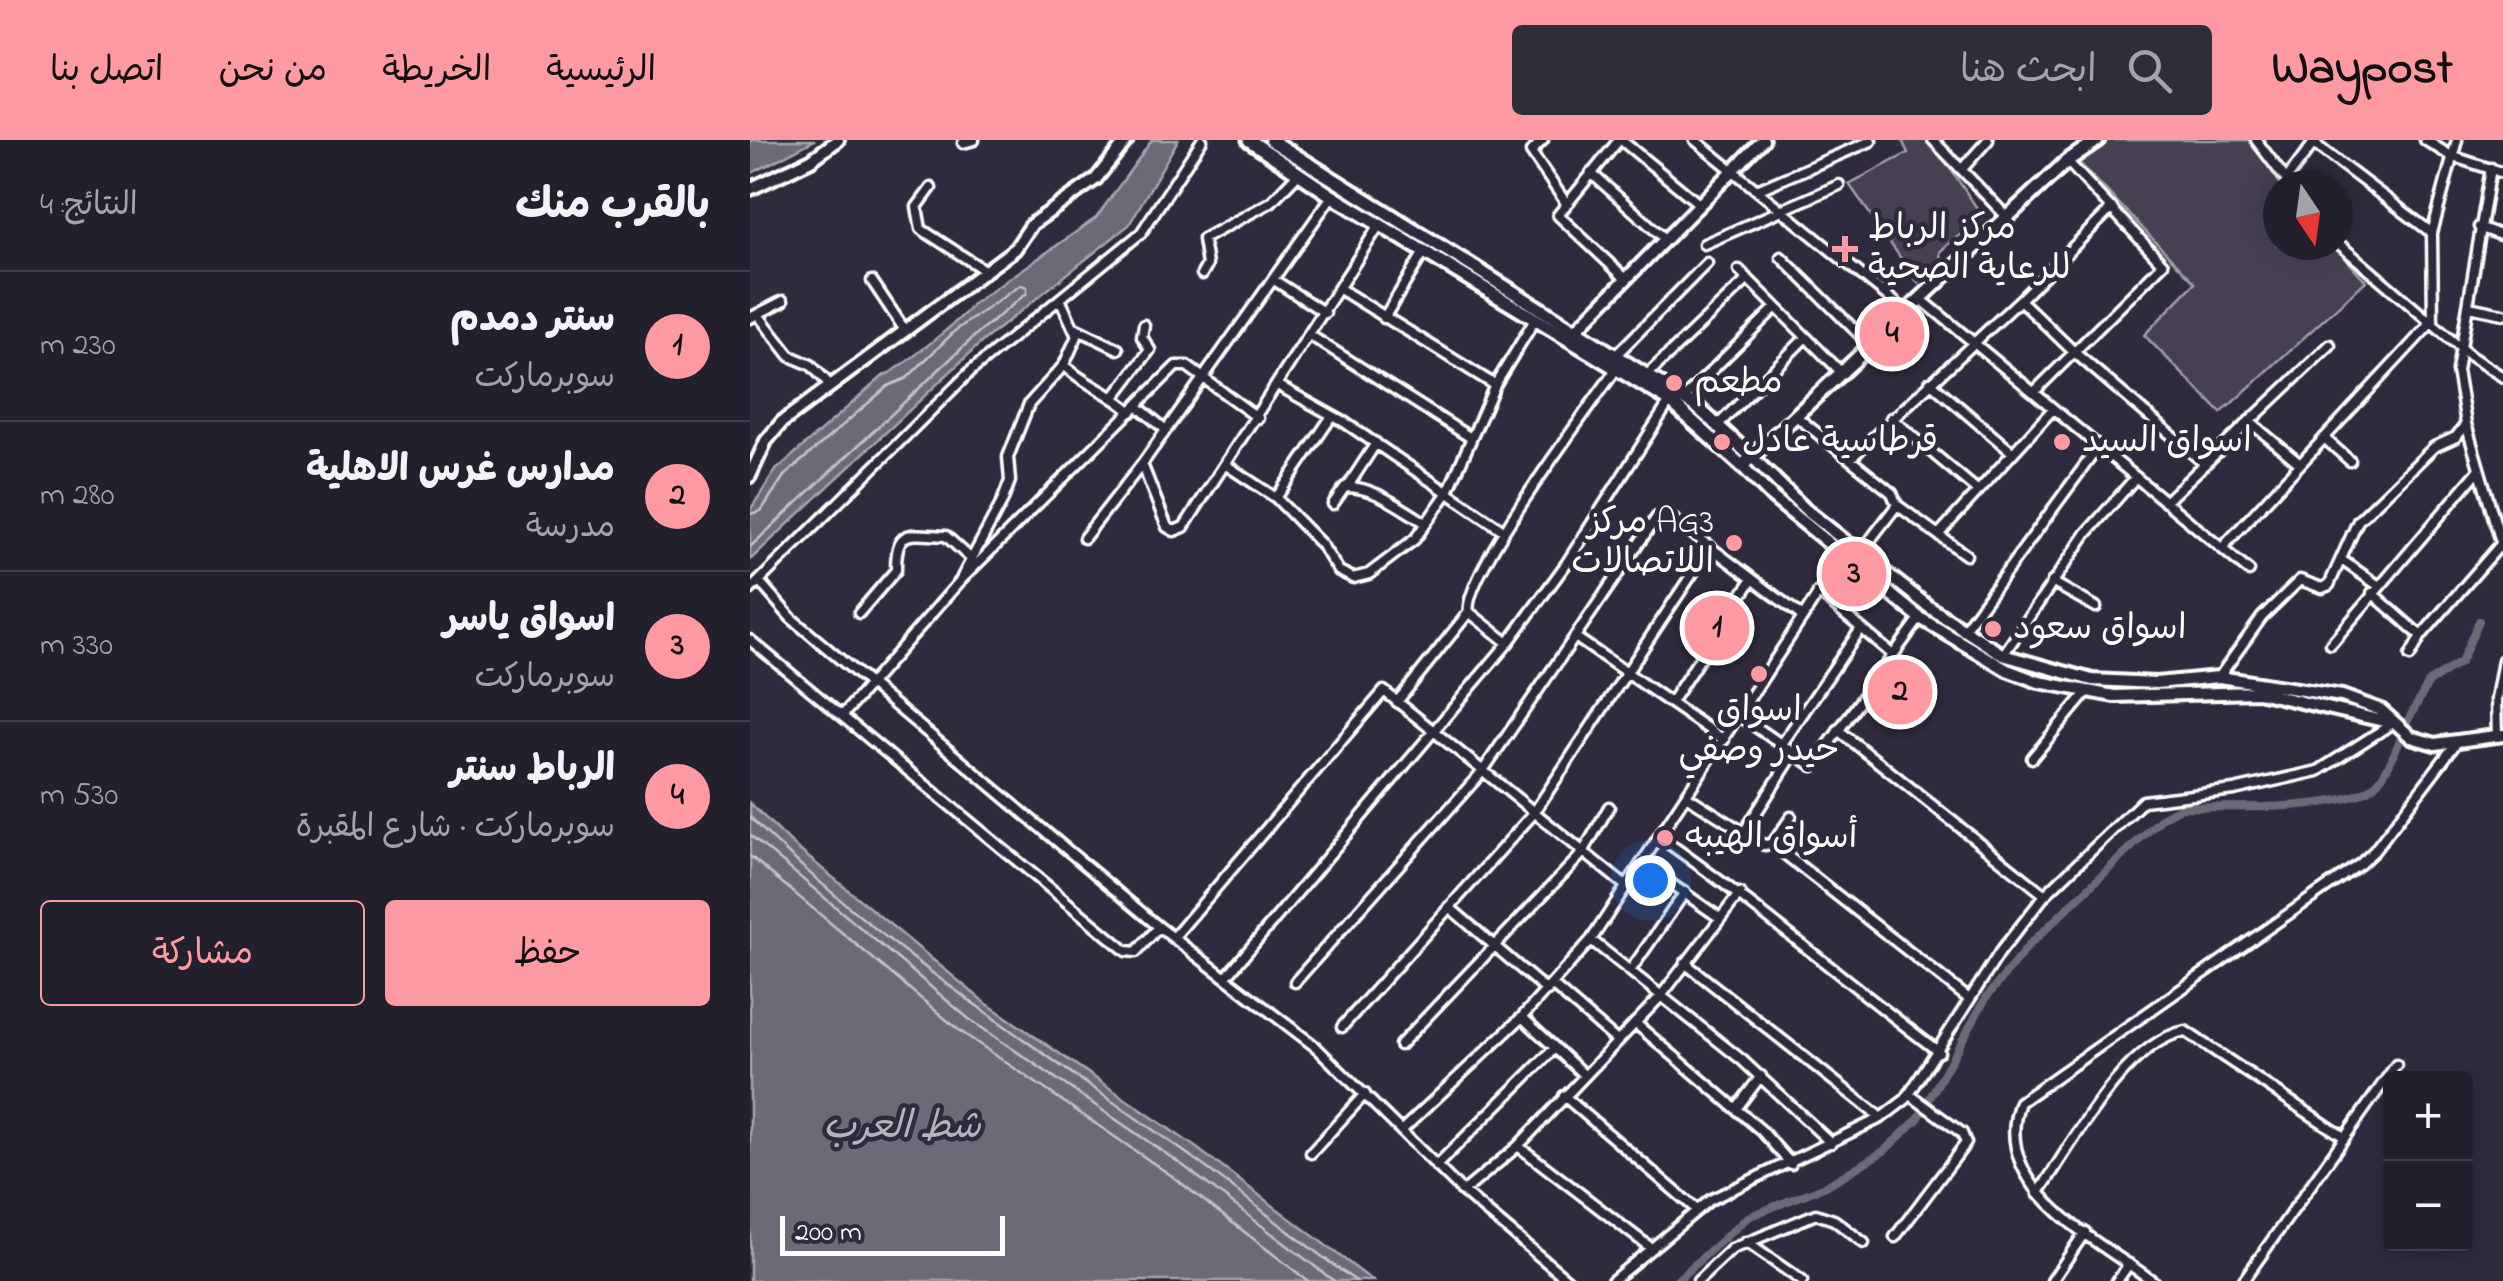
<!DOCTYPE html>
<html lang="ar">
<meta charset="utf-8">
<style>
:root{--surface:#23202e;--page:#2f2d3a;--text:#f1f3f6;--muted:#a3a3aa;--line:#403e4a;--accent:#ff9aa2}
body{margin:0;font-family:"Indie Flower","Playpen Sans Arabic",sans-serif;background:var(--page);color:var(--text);direction:rtl}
.controls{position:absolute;right:30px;bottom:30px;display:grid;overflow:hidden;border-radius:10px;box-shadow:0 5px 25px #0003}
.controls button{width:90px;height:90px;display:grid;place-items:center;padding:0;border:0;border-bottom:2px solid var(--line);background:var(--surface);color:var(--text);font:50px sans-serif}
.compass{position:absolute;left:1513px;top:30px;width:90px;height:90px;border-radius:50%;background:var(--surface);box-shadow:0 5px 25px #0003;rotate:167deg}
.scale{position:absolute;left:30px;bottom:25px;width:225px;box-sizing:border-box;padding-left:10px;border:5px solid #fff;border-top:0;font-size:28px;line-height:35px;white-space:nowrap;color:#fff;-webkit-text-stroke:8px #2f2a3d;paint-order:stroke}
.you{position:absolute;left:900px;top:740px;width:35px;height:35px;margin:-25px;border:8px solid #fff;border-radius:50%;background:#1a73e8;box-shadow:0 0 0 15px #1a73e833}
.badge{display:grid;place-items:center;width:65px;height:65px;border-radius:50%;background:var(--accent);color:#111;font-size:32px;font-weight:700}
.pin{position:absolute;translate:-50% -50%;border:5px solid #fff;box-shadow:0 2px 10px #0006}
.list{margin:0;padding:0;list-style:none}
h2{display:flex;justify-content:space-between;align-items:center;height:130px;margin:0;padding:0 40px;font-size:42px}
h2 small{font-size:32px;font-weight:400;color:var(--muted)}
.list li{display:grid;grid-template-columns:65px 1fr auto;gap:30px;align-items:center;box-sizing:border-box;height:150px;padding:0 40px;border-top:2px solid var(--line)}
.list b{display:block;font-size:38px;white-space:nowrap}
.list p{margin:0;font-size:32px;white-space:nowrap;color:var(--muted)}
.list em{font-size:32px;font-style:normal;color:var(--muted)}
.actions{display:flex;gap:20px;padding:30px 40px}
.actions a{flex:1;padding:22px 0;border:2px solid var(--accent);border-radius:10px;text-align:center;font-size:35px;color:var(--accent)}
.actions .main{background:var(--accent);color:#111}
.icon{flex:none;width:55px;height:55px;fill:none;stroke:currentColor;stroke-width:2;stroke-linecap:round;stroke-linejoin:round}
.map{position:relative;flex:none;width:1753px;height:1141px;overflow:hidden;direction:ltr}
header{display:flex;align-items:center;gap:60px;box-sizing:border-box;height:140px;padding:0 50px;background:var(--accent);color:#111}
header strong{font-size:48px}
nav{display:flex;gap:55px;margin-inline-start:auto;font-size:35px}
.search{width:700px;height:90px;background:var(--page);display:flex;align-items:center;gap:25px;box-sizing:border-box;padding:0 35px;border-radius:10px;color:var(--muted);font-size:38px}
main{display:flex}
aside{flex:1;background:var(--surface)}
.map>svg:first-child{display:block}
.green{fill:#464152;stroke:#a2a0a8;stroke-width:2.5}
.water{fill:#6d6a77;stroke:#a7a6ad;stroke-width:2.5}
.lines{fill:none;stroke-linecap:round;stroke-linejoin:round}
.shore{stroke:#c5c3c9;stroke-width:2.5}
.canal{stroke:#6d6a77;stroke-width:8}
.minor-casing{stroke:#fff;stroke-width:15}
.tertiary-casing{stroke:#fff;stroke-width:18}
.secondary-casing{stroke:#fff;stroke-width:19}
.minor{stroke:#2f2a3d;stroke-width:8}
.tertiary{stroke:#2f2a3d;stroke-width:10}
.secondary{stroke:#2f2a3d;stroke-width:11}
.poi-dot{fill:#ff9aa2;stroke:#2f2a3d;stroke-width:4}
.labels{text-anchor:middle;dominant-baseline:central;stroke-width:9;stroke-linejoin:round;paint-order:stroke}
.poi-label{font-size:35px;fill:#fff;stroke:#2f2a3d;text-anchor:start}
.water-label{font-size:38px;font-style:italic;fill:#b6b4bb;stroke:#2f2a3d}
</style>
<header>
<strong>Waypost</strong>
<div class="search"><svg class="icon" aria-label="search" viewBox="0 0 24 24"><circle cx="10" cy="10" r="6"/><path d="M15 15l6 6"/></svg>ابحث هنا</div>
<nav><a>الرئيسية</a><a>الخريطة</a><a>من نحن</a><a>اتصل بنا</a></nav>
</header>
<main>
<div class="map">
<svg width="1753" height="1141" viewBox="0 0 1753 1141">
<rect width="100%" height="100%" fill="#2f2a3d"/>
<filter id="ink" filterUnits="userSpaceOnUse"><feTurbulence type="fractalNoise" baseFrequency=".01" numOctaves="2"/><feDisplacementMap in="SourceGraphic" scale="20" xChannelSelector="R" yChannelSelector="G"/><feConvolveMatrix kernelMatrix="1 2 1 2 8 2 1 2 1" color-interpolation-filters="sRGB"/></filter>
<g filter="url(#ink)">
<path class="green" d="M1152 0H1181L1233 77C1218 92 1201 99 1190 112L1191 120 1168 143 1099 44 1158 13Z
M1356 0H1501L1531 45 1528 105H1583L1616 141 1471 273 1394 195 1445 143 1327 20Z"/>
<path class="water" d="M0 0H65L0 34Z
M402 0H428L379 85 233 201 0 420V370L26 330 133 236C150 230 214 177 223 164L346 78Z
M0 663 41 703 233 861 444 1006 623 1141H0Z"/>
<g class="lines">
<path class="shore" d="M0 374 11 371 34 336 138 246 157 238 206 190 271 145 277 147V153L227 194 0 407
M0 677C128 805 281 904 429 1008 489 1050 545 1099 606 1141
M0 695 219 879 431 1024 584 1141
M0 716 210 891 422 1036 558 1141"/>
<path class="canal" d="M1656 584 1679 542 1711 522 1729 481
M926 1141 998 1077 1076 1046 1134 1011 1168 979 1236 858 1280 804 1413 677 1432 667C1475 667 1583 671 1618 650 1635 640 1644 614 1651 597"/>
<defs>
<path id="minor" d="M793 0 781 12 816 63
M869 0 808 75 876 139
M871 0 949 64
M945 0 1157 172
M1183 0 1257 77
M1506 0 1540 45
M1675 0 1701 16 1753 33
M213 3 224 0
M1563 3 1682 93
M1741 28 1707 231 1716 284 1753 409
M1212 29 1238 0
M841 33 915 99
M1536 40 1566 0
M181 48 167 67 171 89 234 130
M1007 50 1121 1
M582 56 392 324 417 387 424 391 434 387 630 84
M1729 87 1753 96
M1588 103 1720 216 1753 237
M954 104 1089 45
M1031 117 1121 206
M989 130 1092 233
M452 134 457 125 453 99 521 62 547 35
M524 140 575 173
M122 141 154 189
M590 149 745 245
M1171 159 1499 431
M1270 160 1324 212 1454 323
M1719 167 1753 174
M9 176 40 216 61 225 80 245
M0 178 33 161
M634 178 674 112
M327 189 368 209
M561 196 721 298
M864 217 957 123
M314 225C334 245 361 252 381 272
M896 236 998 139
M1180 242 1263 313
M529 246 594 282 754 391
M1284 252 1413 124 1317 21
M365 256 400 210 392 197 394 185
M934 258 1026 167
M387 266 416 290
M1047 277 1142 353 1147 365 1216 415
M1141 278 1228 351
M1499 281 1550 324
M969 284 1055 198
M1574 298 1600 321
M1100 319 1270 160 1362 68
M476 325 526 358 571 404 589 431 603 438 619 434 665 399 698 352 745 245 786 178
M598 346 626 303
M526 358 582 276
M1415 362 1580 205
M583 364 595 347C624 346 652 369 676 383
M1189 394 1303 269
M334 398 392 324
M1473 407 1683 181 1682 93 1707 0
M1111 412 1147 365
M1593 421 1629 446
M212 437 252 362 260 341 258 317 279 264 314 225 327 196 310 159
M9 441 41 478 409 787 566 907 713 1052 819 1141
M1302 442 1346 467
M0 450 221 231 391 93 452 0
M1068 452 1143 515
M1622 453 1671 496
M109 473 146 430C146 388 157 394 196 396L219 417
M1213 491 1349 306
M825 497 974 600
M0 500 376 811 386 812 409 787
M758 503 719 472C711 437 840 267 867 228
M1581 504 1729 330
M1253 515 1336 394 1386 337
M1660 516 1671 496 1751 404
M1469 537 1512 477 1550 440 1572 448 1579 445 1608 381 1684 307 1706 297 1716 284
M647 562 719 472
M921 562 1001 441
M92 576 210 441 426 226H437L508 278
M990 576 1063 626 1170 478
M1088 590 1295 755
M1747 596 1746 559 1753 520
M1032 604 1110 490
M1282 618 1336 553
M938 657 1014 705 1022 704 1041 677
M994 692 1045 612
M911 698C1007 765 1096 842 1189 912
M1022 704 1219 859
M894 725 970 778
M699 767 797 851
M424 797 634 551 877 747
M841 800 992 920 1081 1003
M935 823 1131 978
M880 831 935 752
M476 837 758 503 816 424 920 261
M545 842 732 632 907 377 919 376 1053 477
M802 845 866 900
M772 877 834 935
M885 883 1012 991 1041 1024
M592 887 783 674 958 410
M650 905 832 714 859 667
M814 956 947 1070
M986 969 1011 936
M651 991 772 877 841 800 1093 416
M768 1006 901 1108
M561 1013 615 954
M686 1026 805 908
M713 1052 768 1006 911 856 990 753
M1288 1054C1322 1005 1374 903 1435 891L1594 997
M1145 1097 1216 1003 1212 993 1159 954
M996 1102 1052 1141
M862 1141 960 1060 1131 978 1156 959 1250 812 1295 755 1393 661 1484 650 1568 631 1643 583
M948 1141 982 1109 1066 1074 1084 1080 1114 1103
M1302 1141 1335 1092
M1367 1141 1379 1124
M1403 1141C1348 1101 1238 1047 1270 962L1610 724 1624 711 1707 602
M1493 1141 1646 925"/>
<path id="tertiary" d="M0 49 61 20 88 0
M825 191 1013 0
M1002 317 1056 370 1179 467 1253 515 1342 540 1406 543 1469 537 1592 556 1631 570 1661 597 1685 604 1753 595
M992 326 1023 358 1170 478 1257 530 1289 542 1364 556 1508 552 1642 583
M0 336 16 301 32 282 265 109 282 84 346 39 377 0"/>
<path id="secondary" d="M499 0 582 56 920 261 992 326 1317 21 1348 0
M521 0 947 267 1002 317"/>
</defs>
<use href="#minor" class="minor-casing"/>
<use href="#tertiary" class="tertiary-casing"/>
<use href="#secondary" class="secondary-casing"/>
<use href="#minor" class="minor"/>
<use href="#tertiary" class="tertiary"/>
<use href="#secondary" class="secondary"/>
</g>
</g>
<g class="poi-dot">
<path d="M1090 94h10v10h10v10h-10v10h-10v-10h-10v-10h10z"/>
<circle cx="924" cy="243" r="10"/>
<circle cx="972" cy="302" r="10"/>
<circle cx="1312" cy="302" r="10"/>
<circle cx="984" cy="403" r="10"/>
<circle cx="1243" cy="489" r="10"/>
<circle cx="1009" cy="534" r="10"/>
<circle cx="915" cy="698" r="10"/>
</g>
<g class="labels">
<g class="poi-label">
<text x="1118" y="89">مركز الرباط<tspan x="1118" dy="40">للرعاية الصحية</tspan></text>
<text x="944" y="243">مطعم</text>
<text x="992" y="302">قرطاسية عادل</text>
<text x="1332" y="302">اسواق السيد</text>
<text x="964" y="383" text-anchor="end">مركز AG3<tspan x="964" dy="40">اللاتصالات</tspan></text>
<text x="1263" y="489">اسواق سعود</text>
<text x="1009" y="571" text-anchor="middle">اسواق<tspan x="1009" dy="40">حيدر وصفي</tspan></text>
<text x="935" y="698">أسواق الهيبه</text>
</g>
<g class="water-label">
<text x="152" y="988">شط العرب</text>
</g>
</g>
</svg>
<div class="controls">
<button>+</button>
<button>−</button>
</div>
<svg class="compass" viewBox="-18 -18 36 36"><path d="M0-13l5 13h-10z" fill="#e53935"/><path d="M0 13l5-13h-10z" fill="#a3a3aa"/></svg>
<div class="scale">200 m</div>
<div class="you"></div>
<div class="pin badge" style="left:967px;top:488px">1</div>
<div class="pin badge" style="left:1150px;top:552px">2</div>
<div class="pin badge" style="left:1104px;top:434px">3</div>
<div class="pin badge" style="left:1142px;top:194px">4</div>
</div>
<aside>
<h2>بالقرب منك<small>النتائج: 4</small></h2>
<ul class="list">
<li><span class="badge">1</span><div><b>سنتر دمدم</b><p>سوبرماركت</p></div><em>230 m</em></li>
<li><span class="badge">2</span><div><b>مدارس غرس الاهلية</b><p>مدرسة</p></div><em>280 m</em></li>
<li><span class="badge">3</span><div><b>اسواق ياسر</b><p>سوبرماركت</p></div><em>330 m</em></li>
<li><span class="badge">4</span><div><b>الرباط سنتر</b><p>سوبرماركت · شارع المقبرة</p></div><em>530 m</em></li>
</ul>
<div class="actions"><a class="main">حفظ</a><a>مشاركة</a></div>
</aside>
</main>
